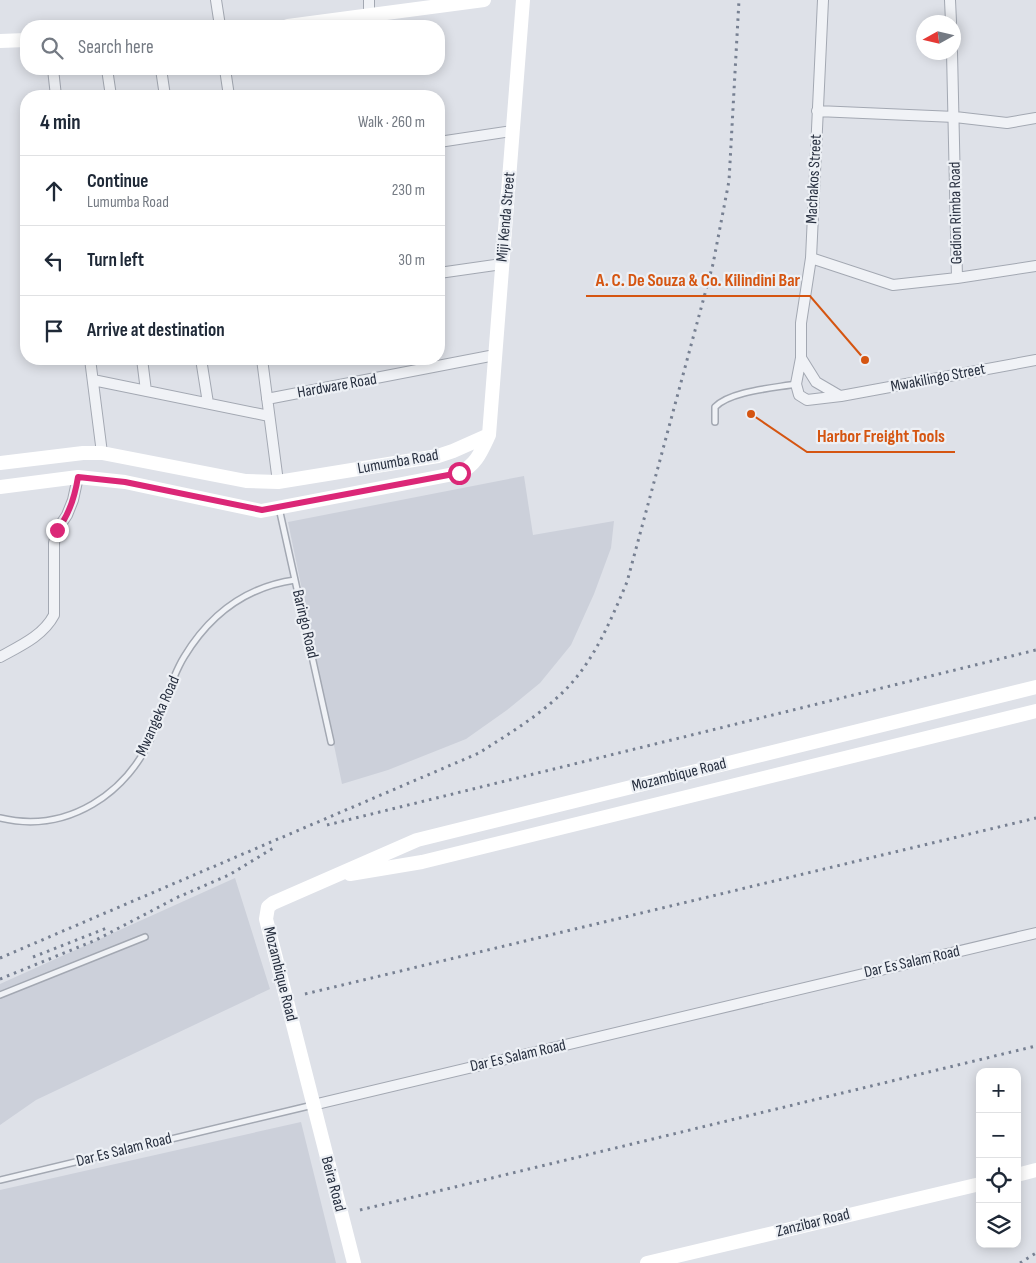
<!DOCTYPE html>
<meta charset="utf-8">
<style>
:root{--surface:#fff;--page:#f6f6f7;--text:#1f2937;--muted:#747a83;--line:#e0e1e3}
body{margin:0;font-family:"Sofia Sans Condensed",sans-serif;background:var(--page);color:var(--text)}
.controls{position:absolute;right:15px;bottom:15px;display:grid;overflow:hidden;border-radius:10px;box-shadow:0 2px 12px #0003}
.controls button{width:45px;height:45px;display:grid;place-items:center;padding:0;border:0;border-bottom:1px solid var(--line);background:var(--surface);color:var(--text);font:25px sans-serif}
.compass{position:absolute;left:916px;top:15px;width:45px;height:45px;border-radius:50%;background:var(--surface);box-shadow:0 2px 12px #0003;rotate:262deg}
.stop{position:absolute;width:15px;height:15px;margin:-11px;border:4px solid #db2777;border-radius:50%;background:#fff}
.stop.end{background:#db2777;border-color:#fff;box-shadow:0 1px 5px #0008}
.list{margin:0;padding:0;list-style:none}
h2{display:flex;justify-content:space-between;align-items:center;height:65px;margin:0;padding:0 20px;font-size:21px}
h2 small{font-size:16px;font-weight:400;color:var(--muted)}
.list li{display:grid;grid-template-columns:32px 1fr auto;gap:15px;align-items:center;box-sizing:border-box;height:70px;padding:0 20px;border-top:1px solid var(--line)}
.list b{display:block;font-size:19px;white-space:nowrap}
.list p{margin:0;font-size:16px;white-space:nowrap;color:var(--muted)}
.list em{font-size:16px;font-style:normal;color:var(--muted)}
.icon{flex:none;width:28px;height:28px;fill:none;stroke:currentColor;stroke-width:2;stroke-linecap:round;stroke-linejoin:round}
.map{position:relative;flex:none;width:1036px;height:1263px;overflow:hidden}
.search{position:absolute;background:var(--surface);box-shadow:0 2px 12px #0003;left:20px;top:20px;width:425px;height:55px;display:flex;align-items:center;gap:12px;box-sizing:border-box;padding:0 18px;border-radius:20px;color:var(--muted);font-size:19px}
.panel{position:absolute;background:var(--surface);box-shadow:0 2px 12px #0003;left:20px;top:90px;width:425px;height:275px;border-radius:20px}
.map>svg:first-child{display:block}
.built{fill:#ccd0da}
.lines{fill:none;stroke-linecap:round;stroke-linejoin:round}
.lane-casing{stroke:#a3a8b2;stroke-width:8}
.street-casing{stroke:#a3a8b2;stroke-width:12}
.lane{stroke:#f0f2f6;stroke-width:5}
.street{stroke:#f0f2f6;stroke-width:10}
.secondary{stroke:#fff;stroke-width:14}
.rail{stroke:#778092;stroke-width:3;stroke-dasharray:2.5 5;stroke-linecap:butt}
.route{stroke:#db2777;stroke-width:6}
.labels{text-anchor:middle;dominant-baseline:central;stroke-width:4.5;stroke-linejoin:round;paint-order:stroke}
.street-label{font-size:16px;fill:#272f3f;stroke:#edf0f5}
.leader{fill:none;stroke:#d55511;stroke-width:2}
.callout-dot{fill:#d55511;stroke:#edf0f5;stroke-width:2}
.callout-label{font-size:18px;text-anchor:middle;font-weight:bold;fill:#d55511;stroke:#edf0f5;stroke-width:4.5;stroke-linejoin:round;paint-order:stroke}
</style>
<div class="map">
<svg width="1036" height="1263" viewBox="0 0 1036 1263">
<rect width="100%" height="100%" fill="#dee1e8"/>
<path class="built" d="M524 476 533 535 614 521 611 548 594 594 571 645 540 683 507 710 466 739 388 770 342 784 288 522Z
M235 878 270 989 36 1100 0 1125V984Z
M301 1122 336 1263H0V1190Z"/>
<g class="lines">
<defs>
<path id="lane" d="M715 422V407C730 391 774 388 796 384
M279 508 331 742
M0 818C67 834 129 794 154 731 164 707 170 680 184 657 210 614 245 587 295 580
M0 995 145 937
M0 1180 313 1105"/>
<path id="street" d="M216 0 220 26
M369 0V14
M823 0 811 258 801 323V358L796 384 799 395 807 400 841 396 1036 360
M950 0 951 22
M53 69 56 96
M107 69 111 96
M161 69 165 96
M225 69 229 96
M817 111 955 117 1007 123 1036 118
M439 142 512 131
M811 258 893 285 957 278 952 52
M439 273 502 264
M957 278 1036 266
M801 358 816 382 840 396
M90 359 102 453
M142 359 146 391
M201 359 208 403
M262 359 278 482
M93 380 269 416
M267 399 495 355
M0 657C20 646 43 636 54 615V543L57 530 67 515 73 500 78 477
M313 1105 1036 933"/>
</defs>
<use href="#lane" class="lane-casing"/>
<use href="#street" class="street-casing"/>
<use href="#lane" class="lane"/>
<use href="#street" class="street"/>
<path class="secondary" d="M288 26 484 0
M0 41 26 40
M0 463 83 453H102L246 481 278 482 438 456 453 451 489 435
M0 487 78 477 125 482 261 511 459 473C476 465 481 452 489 435L523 0
M350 874 422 862 1036 711
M1017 1175 1036 1170
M354 1263 266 919 268 907 273 903 417 840 1036 687
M647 1263 980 1184"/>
<path class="rail" d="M327 825 1036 650
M33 957 107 928
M0 958 479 753C507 735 537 717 561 694 593 664 610 622 627 582L713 264 729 181 739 0
M0 979 96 940 178 897 229 875 275 847
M305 994 1036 818
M360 1210 1036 1046
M1020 1263 1036 1253"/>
</g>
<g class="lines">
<path class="route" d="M57 530C70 514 75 496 78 477L125 482 262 510 459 473"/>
</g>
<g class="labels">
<g class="street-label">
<text transform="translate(814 179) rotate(-87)">Machakos Street</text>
<text transform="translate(956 213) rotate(-91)">Gedion Rimba Road</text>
<text transform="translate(506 217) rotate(-85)">Miji Kenda Street</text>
<text transform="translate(938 378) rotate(-11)">Mwakilingo Street</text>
<text transform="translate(337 386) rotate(-10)">Hardware Road</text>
<text transform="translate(398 462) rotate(-10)">Lumumba Road</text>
<text transform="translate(305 624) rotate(77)">Baringo Road</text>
<text transform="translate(158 716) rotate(-66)">Mwangeka Road</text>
<text transform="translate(679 775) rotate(-14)">Mozambique Road</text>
<text transform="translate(912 962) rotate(-13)">Dar Es Salam Road</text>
<text transform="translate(280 974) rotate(76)">Mozambique Road</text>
<text transform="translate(518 1056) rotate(-13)">Dar Es Salam Road</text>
<text transform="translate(124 1150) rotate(-14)">Dar Es Salam Road</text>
<text transform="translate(333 1184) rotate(75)">Beira Road</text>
<text transform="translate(813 1223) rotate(-14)">Zanzibar Road</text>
</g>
</g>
<path class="leader" d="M865 360L810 296H586M751 414L807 452H955"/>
<g class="callout-dot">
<circle cx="865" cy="360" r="5"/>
<circle cx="751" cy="414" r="5"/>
</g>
<g class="callout-label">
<text x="698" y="286">A. C. De Souza &amp; Co. Kilindini Bar</text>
<text x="881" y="442">Harbor Freight Tools</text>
</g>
</svg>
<div class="controls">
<button>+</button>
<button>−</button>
<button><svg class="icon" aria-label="locate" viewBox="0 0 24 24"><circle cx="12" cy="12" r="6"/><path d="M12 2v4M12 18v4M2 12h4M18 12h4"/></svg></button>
<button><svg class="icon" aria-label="layers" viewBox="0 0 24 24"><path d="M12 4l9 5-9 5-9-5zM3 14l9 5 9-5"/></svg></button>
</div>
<svg class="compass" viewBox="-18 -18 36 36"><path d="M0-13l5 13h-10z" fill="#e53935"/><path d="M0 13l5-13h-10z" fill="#747a83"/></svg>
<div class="stop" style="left:459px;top:473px"></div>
<div class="stop end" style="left:57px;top:530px"></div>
<div class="search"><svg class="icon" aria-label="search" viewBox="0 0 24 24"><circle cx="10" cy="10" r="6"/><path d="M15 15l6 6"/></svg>Search here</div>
<section class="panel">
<h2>4 min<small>Walk · 260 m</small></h2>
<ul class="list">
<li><svg class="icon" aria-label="ahead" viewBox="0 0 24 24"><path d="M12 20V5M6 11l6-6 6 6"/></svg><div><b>Continue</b><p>Lumumba Road</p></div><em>230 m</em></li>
<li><svg class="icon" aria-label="left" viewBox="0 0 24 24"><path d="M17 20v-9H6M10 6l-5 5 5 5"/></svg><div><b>Turn left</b></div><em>30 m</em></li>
<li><svg class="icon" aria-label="arrive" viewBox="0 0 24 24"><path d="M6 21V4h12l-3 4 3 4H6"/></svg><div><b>Arrive at destination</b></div></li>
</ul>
</section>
</div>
